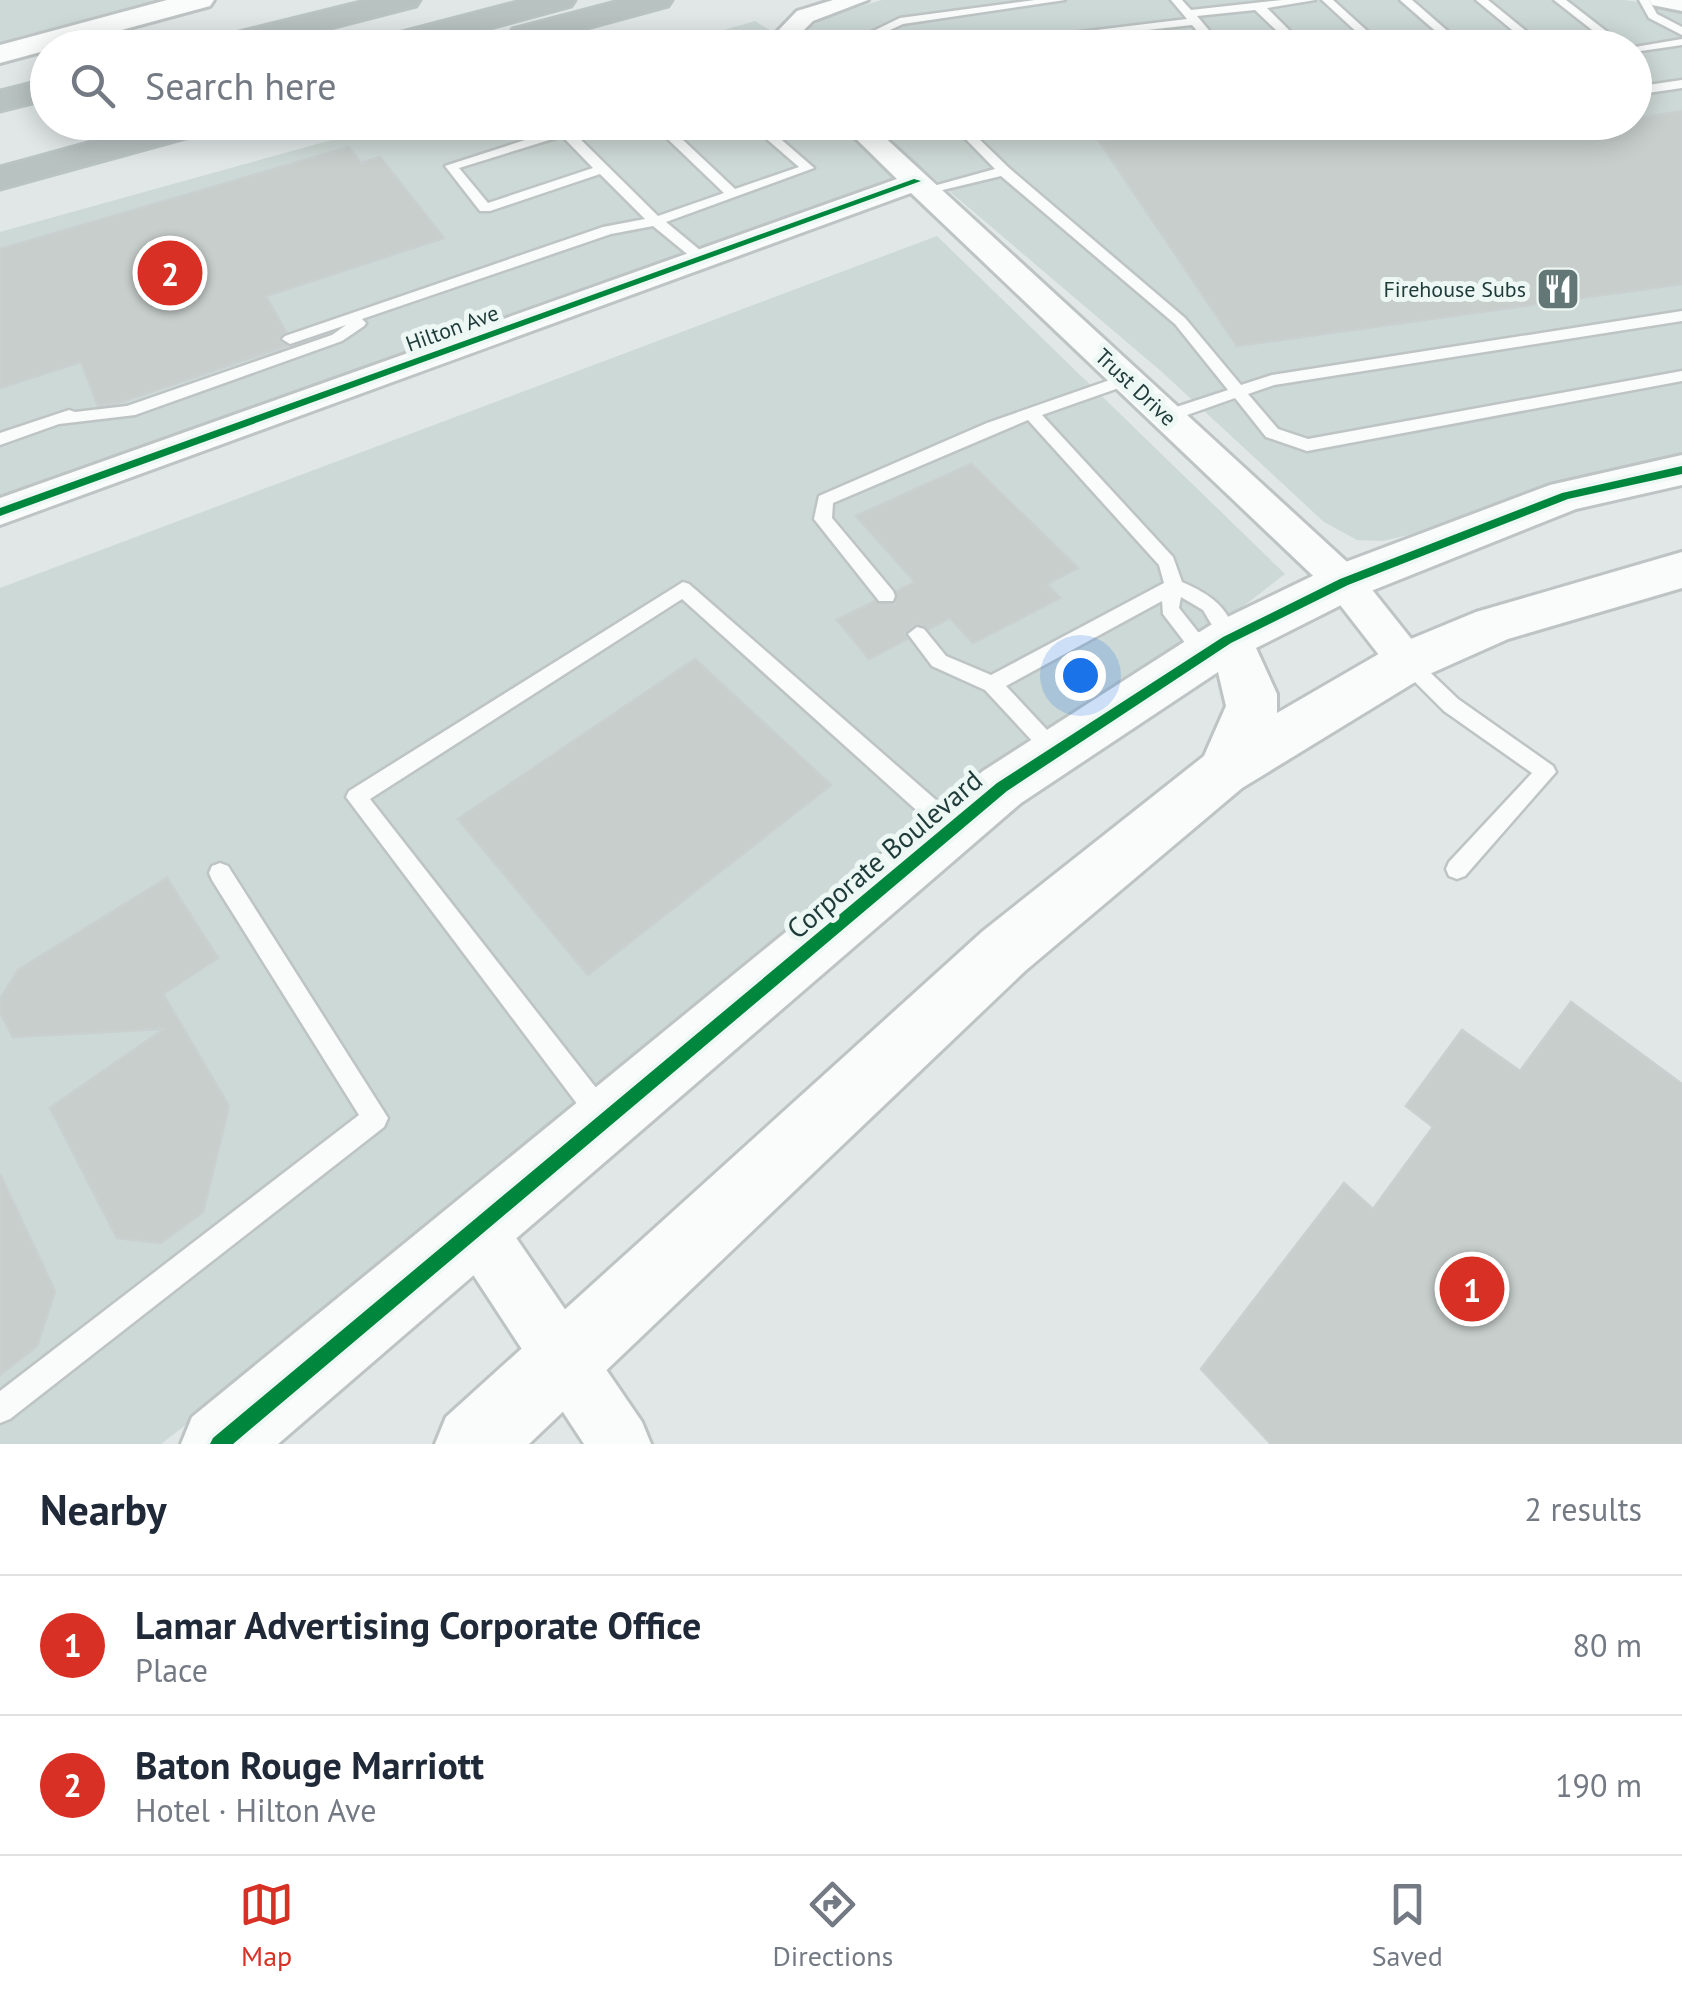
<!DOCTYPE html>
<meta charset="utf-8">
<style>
:root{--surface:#fff;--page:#f2f2f3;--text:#1f2937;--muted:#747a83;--line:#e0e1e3;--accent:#d93025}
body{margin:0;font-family:"PT Sans",sans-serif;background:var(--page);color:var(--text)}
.you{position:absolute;left:1080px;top:675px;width:35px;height:35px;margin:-25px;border:8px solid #fff;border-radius:50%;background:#1a73e8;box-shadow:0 0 0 15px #1a73e833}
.badge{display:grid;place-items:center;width:65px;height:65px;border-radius:50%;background:var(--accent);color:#fff;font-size:32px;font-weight:700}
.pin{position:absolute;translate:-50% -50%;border:5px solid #fff;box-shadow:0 2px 10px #0006}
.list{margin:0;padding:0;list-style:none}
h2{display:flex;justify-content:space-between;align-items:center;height:130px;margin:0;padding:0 40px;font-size:42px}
h2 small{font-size:32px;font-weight:400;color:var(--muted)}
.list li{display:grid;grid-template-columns:65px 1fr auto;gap:30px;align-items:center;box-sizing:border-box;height:140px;padding:0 40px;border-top:2px solid var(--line)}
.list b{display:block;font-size:38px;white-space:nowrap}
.list p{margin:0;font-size:32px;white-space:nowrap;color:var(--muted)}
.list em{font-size:32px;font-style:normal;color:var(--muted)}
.icon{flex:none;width:55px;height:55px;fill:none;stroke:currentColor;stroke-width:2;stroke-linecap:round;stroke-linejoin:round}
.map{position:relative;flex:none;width:1682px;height:1444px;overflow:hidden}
.search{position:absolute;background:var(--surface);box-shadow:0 5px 25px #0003;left:30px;right:30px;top:30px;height:110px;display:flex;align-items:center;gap:25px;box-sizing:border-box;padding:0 35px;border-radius:55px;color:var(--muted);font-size:38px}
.sheet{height:410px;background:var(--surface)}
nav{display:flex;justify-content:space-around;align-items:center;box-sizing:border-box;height:140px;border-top:2px solid var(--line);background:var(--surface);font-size:28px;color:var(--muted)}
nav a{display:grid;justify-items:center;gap:5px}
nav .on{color:var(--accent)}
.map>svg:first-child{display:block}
.built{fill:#cdd9d6}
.building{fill:#c7cecc;stroke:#c9d0cf;stroke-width:2.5}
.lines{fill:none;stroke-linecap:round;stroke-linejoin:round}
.service-casing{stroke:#bdc4c3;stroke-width:5}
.minor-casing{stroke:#bdc4c3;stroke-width:6}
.tertiary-casing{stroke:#bdc4c3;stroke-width:6}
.motorway-casing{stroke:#bac4c3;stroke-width:5}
.service{fill:#fafbfb;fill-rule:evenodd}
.minor{fill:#fafbfb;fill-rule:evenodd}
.tertiary{fill:#fafbfb;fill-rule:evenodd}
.motorway{fill:#b8c2c1;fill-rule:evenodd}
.cycleway-casing{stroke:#edf7f4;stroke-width:7}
.cycleway{fill:#00873e;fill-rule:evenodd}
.labels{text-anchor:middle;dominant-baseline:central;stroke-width:10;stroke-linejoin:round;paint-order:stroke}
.far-poi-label{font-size:22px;fill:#1e3b39;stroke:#edf7f4;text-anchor:end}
.far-street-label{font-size:22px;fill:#1e3b39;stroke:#edf7f4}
.street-label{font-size:28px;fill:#1e3b39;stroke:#edf7f4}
</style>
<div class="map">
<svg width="1682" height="1444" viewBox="0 0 1682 1444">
<rect width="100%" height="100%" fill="#e0e7e6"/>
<path class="built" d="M0 0H200L0 52Z
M882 0H1625L1682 9V453L1534 492 1408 535 1383 541 1357 540 1324 522 1162 372 869 123 1634 122V48H800L810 27 830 15Z
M755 21 783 38 784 48H661Z
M393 123H852L917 181 0 512V232Z
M937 236 1285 574 161 1444H0V588Z"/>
<path class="building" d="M1682 111V284L1237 346 1099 141 1180 131 1173 122H1634V119Z
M349 147 361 163 380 157 444 238 266 296 286 332 278 339 286 346 118 403 98 406 81 362 0 388V249Z
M971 464 1078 568 1047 584 1060 598 973 643 950 618 929 629 915 624 904 634 907 639 869 659 837 620 875 601 895 604 897 591 915 582 856 516Z
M695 659 831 785 588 975 458 819Z
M167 878 218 958 163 994 229 1106 203 1212 161 1243 117 1238 50 1108 164 1029 13 1037 0 1013V999L18 970Z
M1571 1002 1682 1084V1444H1271L1201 1369 1344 1183 1373 1209 1433 1127 1406 1106 1462 1030 1520 1071Z
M0 1174 55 1291 37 1346 0 1375Z"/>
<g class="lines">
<defs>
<path id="service" d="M1035 0H1065L903 24 873 38 879 48H868L861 37 900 18Z
M1171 0H1182L1191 10 1282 0H1315L1267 8 1307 48H1295L1255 10 1197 16 1224 48H1212L1192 25 987 48H947L1187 19Z
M1322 0H1333L1386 48H1374Z
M1400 0H1412L1467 48H1455Z
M1476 0H1488L1547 48H1534Z
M1554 0H1566L1628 48H1615Z
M1639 0H1649L1657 14 1682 27V35L1649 18Z
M1682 39V45L1634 52V48H1629Z
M1682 80V88L1634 95V87Z
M552 122H563L569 128 658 216 724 193 650 122H664L735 189 799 167 747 122H761L814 168 666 222 707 256V262H697L653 226 611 234 362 319 366 323 364 326 342 341 135 415 59 424 0 445V433L69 410 75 412 127 406 332 335 346 325 290 344 282 339 285 336 603 227 645 219 600 174 490 211H480L445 166 556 130ZM562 136 593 168 488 203 459 168Z
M986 122H1011L973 133 1009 168 1185 318 1241 385 1272 375 1682 311V321L1274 385 1248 394 1278 429 1308 439 1682 371V381L1307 451 1266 437 1235 398 1173 420H1161V412L1228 390 1175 324 1001 176 926 194 919 190 995 169 958 131Z
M1127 374 1133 375V383L1042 415 1173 557 1182 582C1210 594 1231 608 1236 640L1227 647 1186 644 1163 614 1162 601 1006 686 1063 747 1066 753 1063 759H1049L985 690 932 666 908 634 917 627 924 629 946 656 991 675 1164 583 1159 565 1028 420 833 503 832 518 893 591 895 596 893 601H879L814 519 819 496 987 423ZM1181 597 1203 610 1216 632H1198L1179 608Z
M683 582 689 584 960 821 963 828 960 835 952 837 944 835 682 599 370 799 611 1107 615 1116 611 1125 602 1129 593 1125 346 797 349 791Z
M1407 654 1414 657 1458 699 1553 766 1556 772 1465 876 1457 879 1449 876 1446 869 1449 862 1532 773 1444 711 1400 667 1397 662 1400 657Z
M220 863 228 866 388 1118 384 1127 10 1419 0 1423V1391L359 1115 212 880 209 873 212 866Z"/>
<path id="minor" d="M833 0H868L813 21 795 39 796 48H772L771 38 797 11Z
M1649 0H1682V11L1652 5Z
M839 122H868L1358 572 1421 651 1427 662 1421 673 1407 678 1393 673 1330 592 911 193 0 525V498L897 179Z
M475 1199 495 1207 642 1422 651 1444H584L455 1247 447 1227 455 1207Z"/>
<path id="tertiary" d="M167 0H214L210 6 0 63V45Z
M1682 455V485L1576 509 1361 595 1256 648 1277 694V713L1389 648 1476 612 1682 552V588L1508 639 1425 676 1242 788 1025 971 529 1444H435L446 1417 983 931 1204 756 1226 706 1218 672 1021 803 278 1444H181L192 1417 983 771 1209 626 1327 569 1550 485Z"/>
<path id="motorway" d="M369 0H420L416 6 253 48H199L203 41Z
M525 0H575L571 6 417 48H364L368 41Z
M623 0H672L668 6 524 45 508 36 513 29Z
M48 79V99L0 111V91Z
M165 122H223L218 129 0 189V167Z"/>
</defs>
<use href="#service" class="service-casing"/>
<use href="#minor" class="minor-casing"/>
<use href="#tertiary" class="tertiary-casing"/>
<use href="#motorway" class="motorway-casing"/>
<use href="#service" class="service"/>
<use href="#minor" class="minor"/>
<use href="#tertiary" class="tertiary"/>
<use href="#motorway" class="motorway"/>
<defs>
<path id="cycleway" d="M914 179 921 181 0 516V508Z
M1682 466V474L1568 499 1348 585 1231 643 1007 791 233 1444H210L213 1438 997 783 1223 637 1340 579 1562 493Z"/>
</defs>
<use href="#cycleway" class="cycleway-casing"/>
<use href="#cycleway" class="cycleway"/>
</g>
<defs>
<symbol id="restaurant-square" viewBox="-11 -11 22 22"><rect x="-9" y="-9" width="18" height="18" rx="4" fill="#627776" stroke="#edf7f4"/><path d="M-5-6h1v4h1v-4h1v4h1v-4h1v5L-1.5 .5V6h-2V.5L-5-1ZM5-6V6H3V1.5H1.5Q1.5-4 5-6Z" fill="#fff"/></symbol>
</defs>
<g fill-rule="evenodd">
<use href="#restaurant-square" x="1533" y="264" width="50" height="50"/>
</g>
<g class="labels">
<g class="far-poi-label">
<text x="1526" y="289">Firehouse Subs</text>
</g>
<g class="far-street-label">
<text transform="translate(452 328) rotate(-20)">Hilton Ave</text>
<text transform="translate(1136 387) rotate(43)">Trust Drive</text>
</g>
<g class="street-label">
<text transform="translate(884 854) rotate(-40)">Corporate Boulevard</text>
</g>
</g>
</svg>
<div class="you"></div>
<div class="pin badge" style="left:1472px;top:1289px">1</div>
<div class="pin badge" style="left:170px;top:273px">2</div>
<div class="search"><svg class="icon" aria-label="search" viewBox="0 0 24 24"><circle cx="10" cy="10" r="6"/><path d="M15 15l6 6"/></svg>Search here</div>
</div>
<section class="sheet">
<h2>Nearby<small>2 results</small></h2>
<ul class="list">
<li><span class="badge">1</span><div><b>Lamar Advertising Corporate Office</b><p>Place</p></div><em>80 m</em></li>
<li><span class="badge">2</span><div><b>Baton Rouge Marriott</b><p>Hotel · Hilton Ave</p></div><em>190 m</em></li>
</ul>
</section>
<nav>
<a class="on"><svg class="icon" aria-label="map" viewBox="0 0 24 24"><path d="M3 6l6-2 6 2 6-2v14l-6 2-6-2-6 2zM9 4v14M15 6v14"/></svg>Map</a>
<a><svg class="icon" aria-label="directions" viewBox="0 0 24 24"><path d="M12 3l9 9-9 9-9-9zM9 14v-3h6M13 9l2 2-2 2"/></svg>Directions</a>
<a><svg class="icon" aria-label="saved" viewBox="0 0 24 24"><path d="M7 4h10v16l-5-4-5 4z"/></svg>Saved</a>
</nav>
